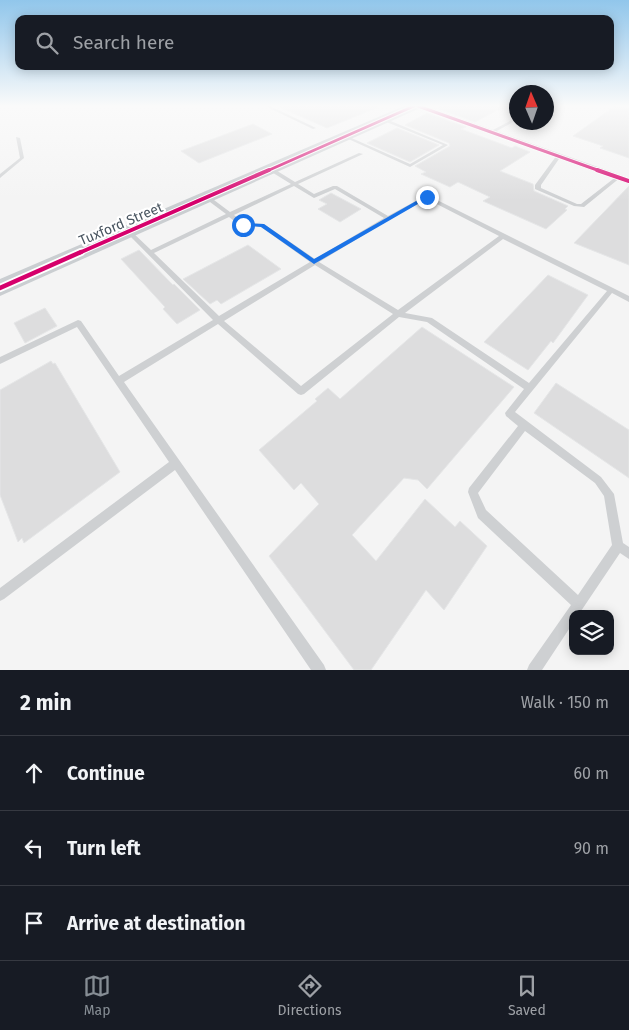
<!DOCTYPE html>
<meta charset="utf-8">
<style>
:root{--surface:#171b24;--page:#20242c;--text:#f1f3f6;--muted:#9ea1a6;--line:#363941;--accent:#868d94}
body{margin:0;font-family:"Fira Sans",sans-serif;background:var(--page);color:var(--text)}
.controls{position:absolute;right:15px;bottom:15px;display:grid;overflow:hidden;border-radius:10px;box-shadow:0 2px 12px #0003}
.controls button{width:45px;height:45px;display:grid;place-items:center;padding:0;border:0;border-bottom:1px solid var(--line);background:var(--surface);color:var(--text);font:25px sans-serif}
.compass{position:absolute;left:509px;top:85px;width:45px;height:45px;border-radius:50%;background:var(--surface);box-shadow:0 2px 12px #0003;rotate:358deg}
.stop{position:absolute;width:15px;height:15px;margin:-11px;border:4px solid #1a73e8;border-radius:50%;background:#fff}
.stop.end{background:#1a73e8;border-color:#fff;box-shadow:0 1px 5px #0008}
.list{margin:0;padding:0;list-style:none}
h2{display:flex;justify-content:space-between;align-items:center;height:65px;margin:0;padding:0 20px;font-size:21px}
h2 small{font-size:16px;font-weight:400;color:var(--muted)}
.list li{display:grid;grid-template-columns:32px 1fr auto;gap:15px;align-items:center;box-sizing:border-box;height:75px;padding:0 20px;border-top:1px solid var(--line)}
.list b{display:block;font-size:19px;white-space:nowrap}
.list em{font-size:16px;font-style:normal;color:var(--muted)}
.icon{flex:none;width:28px;height:28px;fill:none;stroke:currentColor;stroke-width:2;stroke-linecap:round;stroke-linejoin:round}
.map{position:relative;flex:none;width:629px;height:670px;overflow:hidden}
.search{position:absolute;background:var(--surface);box-shadow:0 2px 12px #0003;left:15px;right:15px;top:15px;height:55px;display:flex;align-items:center;gap:12px;box-sizing:border-box;padding:0 18px;border-radius:10px;color:var(--muted);font-size:19px}
.sheet{height:290px;background:var(--surface)}
nav{display:flex;justify-content:space-around;align-items:center;box-sizing:border-box;height:70px;border-top:1px solid var(--line);background:var(--surface);font-size:14px;color:var(--muted)}
nav a{display:grid;justify-items:center;gap:2px}
nav .on{color:var(--accent)}
.map>svg:first-child{display:block}
.building{fill:#ddddde;stroke:#e5e6e7}
.lines{fill:none;stroke-linecap:round;stroke-linejoin:round}
.lane{fill:#ced0d2;fill-rule:evenodd}
.street{fill:#ced0d2;fill-rule:evenodd}
.primary{fill:#caced1;fill-rule:evenodd}
.cycleway-far2-casing{stroke:#fff;stroke-width:5}
.cycleway-far1-casing{stroke:#fff;stroke-width:6}
.cycleway-casing{stroke:#fff;stroke-width:8}
.cycleway-far2{stroke:#d6006c;stroke-width:3}
.cycleway-far1{stroke:#d6006c;stroke-width:4}
.cycleway{stroke:#d6006c;stroke-width:4.5}
.route{fill:#1a73e8}
.labels{text-anchor:middle;dominant-baseline:central;stroke-width:4.5;stroke-linejoin:round;paint-order:stroke}
.far-street-label{font-size:14px;fill:#4a5661;stroke:#fff}
</style>
<div class="map">
<svg width="629" height="670" viewBox="0 0 629 670">
<rect width="100%" height="100%" fill="#f4f4f4"/>
<path class="building" d="M277 106H381L327 128Z
M441 106H505L475 122 436 108Z
M615 106 629 108V158L600 148 603 146 573 136Z
M427 113 466 127 461 129 512 148 515 146 530 152 500 171 533 184 534 191 568 206 565 209 567 210 546 229 483 201 490 197 458 182 450 187 421 174 426 172 415 166 450 146 449 143 405 125Z
M253 124 272 134 199 163 181 151Z
M397 128 439 145 410 162 367 143Z
M629 186V265L574 243Z
M331 193 361 209 340 222 318 209 327 204 319 200Z
M248 245 281 269 221 304 217 300 210 304 183 279Z
M139 250 173 285 174 284 200 310 177 324 163 309 165 307 121 259Z
M548 275 588 295 553 343 551 341 528 370 484 342Z
M45 308 57 326 25 343 14 323Z
M422 327 514 387 427 489 418 480 404 478 352 535 376 561 425 499 455 527 460 521 487 546 444 610 426 590 371 670H354L269 556 319 504 301 483 294 490 259 450 317 401 315 399 328 388 340 399Z
M51 361 53 364 55 363 120 472 24 543 22 538 18 542 0 495V390Z
M556 383 629 430V478L534 413Z"/>
<g class="lines">
<path class="lane" d="M265 106H270L316 128 313 129Z
M515 115H516V117L513 119V122L493 133H491V131L510 121V118Z
M384 119H386L448 145 410 167 344 137 347 136 410 164 443 145 384 121Z
M16 137 20 138 24 158 0 178V174L20 158Z
M359 153 363 154 298 184 314 194 333 186H337L388 216 425 196H429L629 296V302L612 293 515 412 601 477 614 494 623 543 629 547V559L620 553 579 614H573V623L542 670H527L529 665 571 605 478 518 468 492 469 488 518 426 506 416 505 413 524 389 427 322 399 317 304 394 301 395 298 394 218 324 124 382 324 665 326 670H311L175 470 4 599 0 601V588L169 462 77 327 0 364V357L78 320 81 321 119 376 213 320 127 233V231H131L151 250 226 214 206 199V197H210L230 212 291 184 270 171V169H274L295 182ZM294 186 314 198 335 189 384 218 315 259 264 224 244 223 234 215ZM427 199 499 236 398 310 319 262 390 219ZM229 217 241 226 261 227 310 262 219 316 154 253ZM503 239 607 291 529 383 432 318 405 313ZM315 265 393 314 301 386 224 321ZM525 431 595 483 604 496 612 545 578 595 486 510 478 493Z
M557 155 561 156 541 185V188L577 204H581L617 176 621 177 584 207 574 206 535 189V185Z"/>
<path class="street" d="M414 106H425L629 178V184Z"/>
<path class="primary" d="M404 106H420L418 109 0 296V279Z"/>
<defs>
<path id="cycleway-far2" d="M418 106 600 171
M267 171 414 106"/>
<path id="cycleway-far1" d="M597 170 629 181
M79 253 269 170"/>
<path id="cycleway" d="M0 288 81 252"/>
</defs>
<use href="#cycleway-far2" class="cycleway-far2-casing"/>
<use href="#cycleway-far1" class="cycleway-far1-casing"/>
<use href="#cycleway" class="cycleway-casing"/>
<use href="#cycleway-far2" class="cycleway-far2"/>
<use href="#cycleway-far1" class="cycleway-far1"/>
<use href="#cycleway" class="cycleway"/>
</g>
<linearGradient id="sky" x2="0" y2="1"><stop stop-color="#91c6eb"/><stop offset="0.53" stop-color="#fafafa"/><stop offset="1" stop-color="#fafafa" stop-opacity="0"/></linearGradient>
<rect width="629" height="200" fill="url(#sky)"/>
<path class="route" d="M425 196 430 197 314 264 261 227 240 225 243 223 264 224 314 259Z"/>
<g class="labels">
<g class="far-street-label">
<text transform="translate(121 224) rotate(-23)">Tuxford Street</text>
</g>
</g>
</svg>
<div class="controls">
<button><svg class="icon" aria-label="layers" viewBox="0 0 24 24"><path d="M12 4l9 5-9 5-9-5zM3 14l9 5 9-5"/></svg></button>
</div>
<svg class="compass" viewBox="-18 -18 36 36"><path d="M0-13l5 13h-10z" fill="#e53935"/><path d="M0 13l5-13h-10z" fill="#9ea1a6"/></svg>
<div class="stop" style="left:243px;top:225px"></div>
<div class="stop end" style="left:427px;top:197px"></div>
<div class="search"><svg class="icon" aria-label="search" viewBox="0 0 24 24"><circle cx="10" cy="10" r="6"/><path d="M15 15l6 6"/></svg>Search here</div>
</div>
<section class="sheet">
<h2>2 min<small>Walk · 150 m</small></h2>
<ul class="list">
<li><svg class="icon" aria-label="ahead" viewBox="0 0 24 24"><path d="M12 20V5M6 11l6-6 6 6"/></svg><div><b>Continue</b></div><em>60 m</em></li>
<li><svg class="icon" aria-label="left" viewBox="0 0 24 24"><path d="M17 20v-9H6M10 6l-5 5 5 5"/></svg><div><b>Turn left</b></div><em>90 m</em></li>
<li><svg class="icon" aria-label="arrive" viewBox="0 0 24 24"><path d="M6 21V4h12l-3 4 3 4H6"/></svg><div><b>Arrive at destination</b></div></li>
</ul>
</section>
<nav>
<a class="on"><svg class="icon" aria-label="map" viewBox="0 0 24 24"><path d="M3 6l6-2 6 2 6-2v14l-6 2-6-2-6 2zM9 4v14M15 6v14"/></svg>Map</a>
<a><svg class="icon" aria-label="directions" viewBox="0 0 24 24"><path d="M12 3l9 9-9 9-9-9zM9 14v-3h6M13 9l2 2-2 2"/></svg>Directions</a>
<a><svg class="icon" aria-label="saved" viewBox="0 0 24 24"><path d="M7 4h10v16l-5-4-5 4z"/></svg>Saved</a>
</nav>
